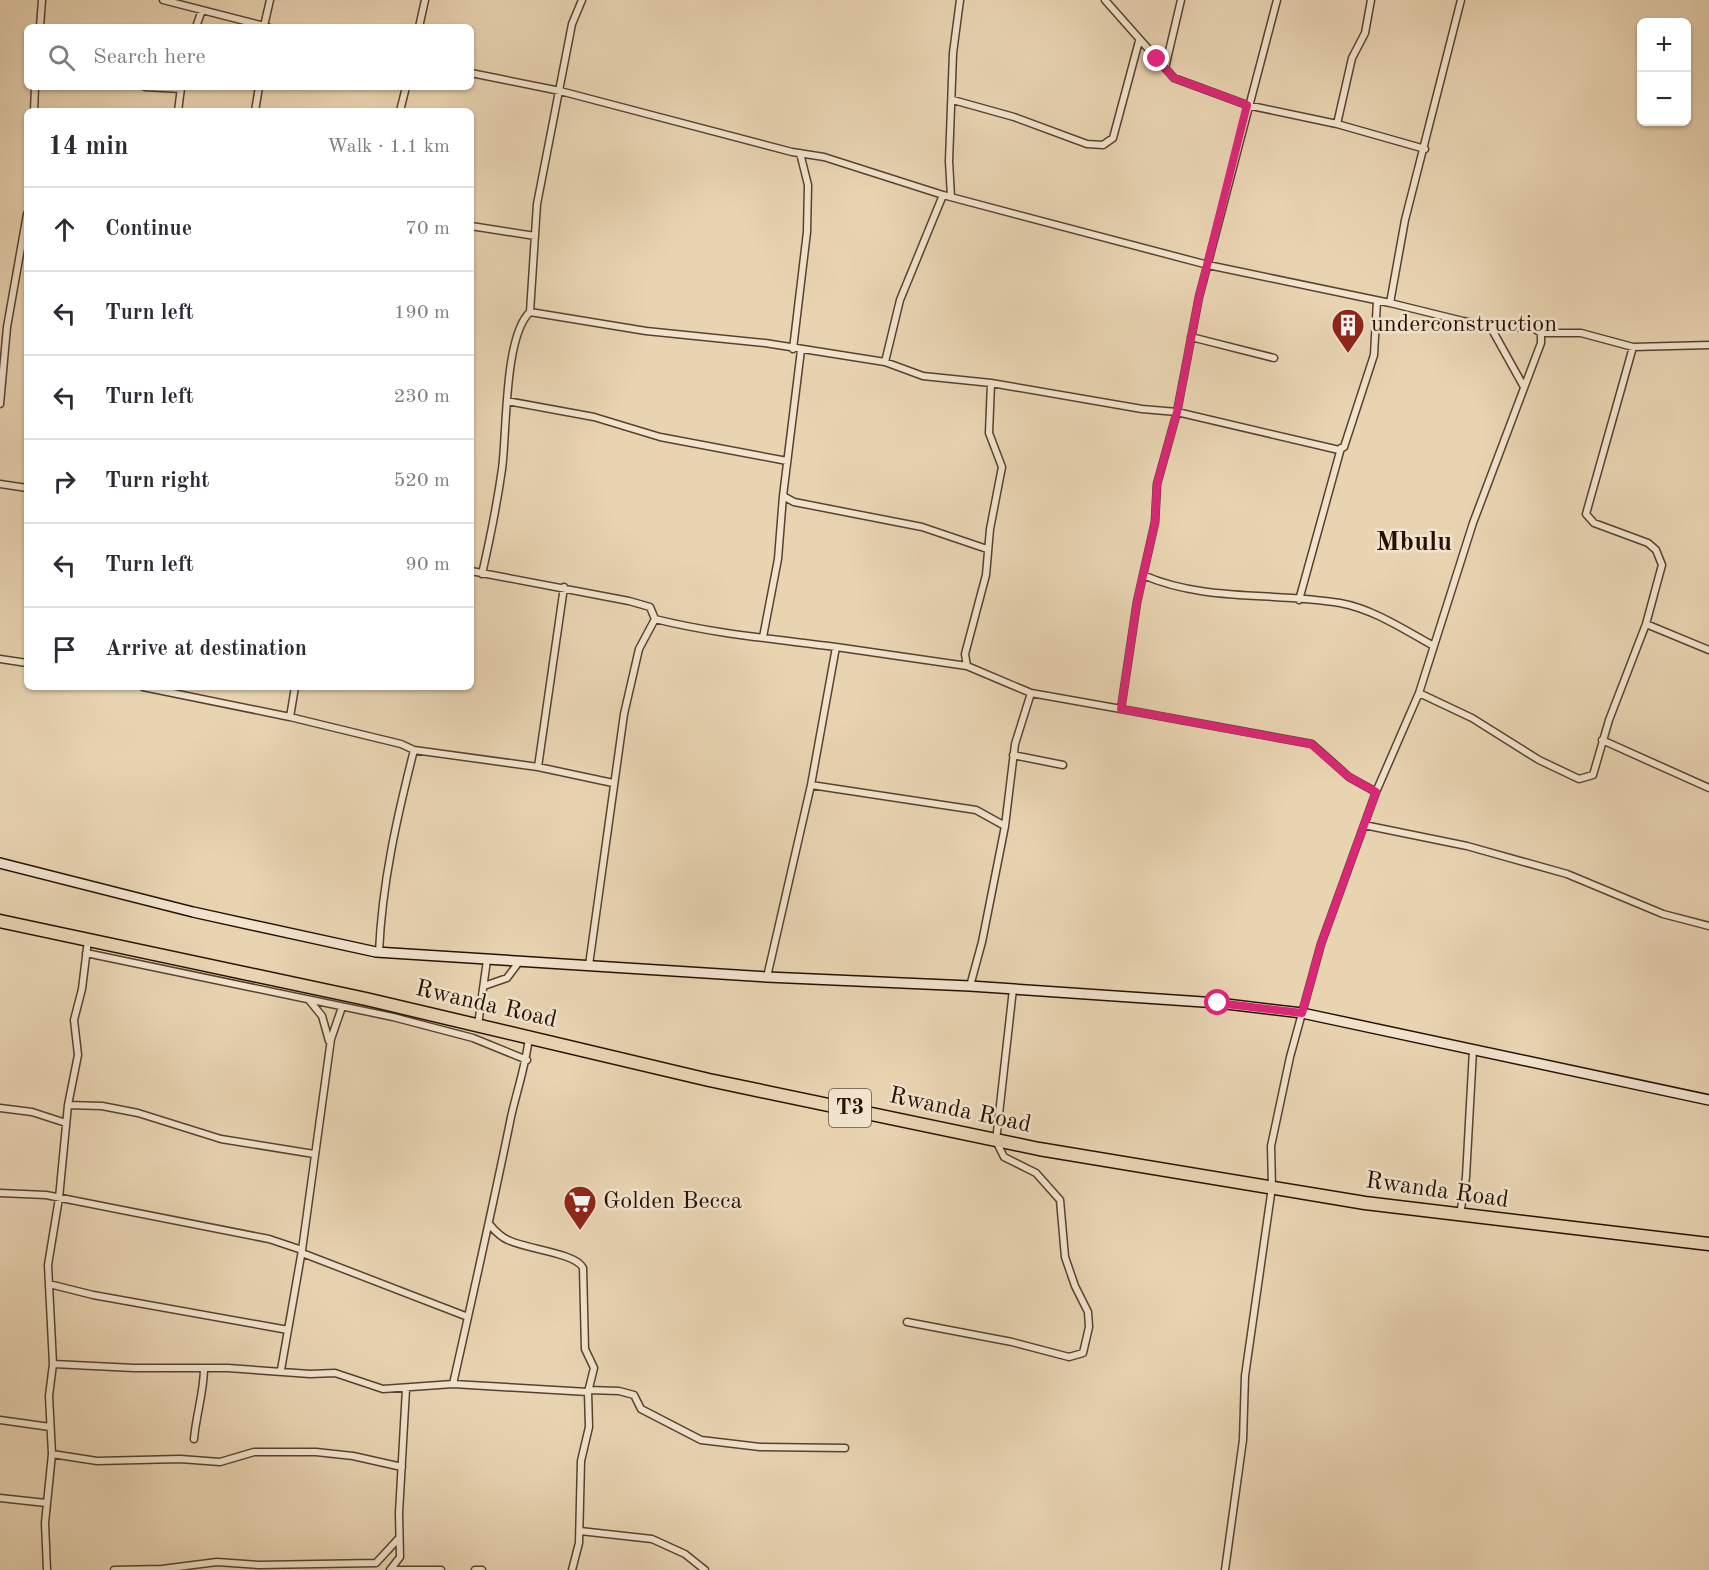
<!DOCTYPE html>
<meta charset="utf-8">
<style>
:root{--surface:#fff;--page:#f2f2f3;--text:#2b2b33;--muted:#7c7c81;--line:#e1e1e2}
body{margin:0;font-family:"Old Standard TT",serif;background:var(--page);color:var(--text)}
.controls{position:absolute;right:18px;top:18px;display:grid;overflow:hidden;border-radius:9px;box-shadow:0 2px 4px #0004}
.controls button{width:54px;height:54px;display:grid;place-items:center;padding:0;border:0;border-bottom:2px solid var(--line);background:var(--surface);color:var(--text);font:30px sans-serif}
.stop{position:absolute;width:18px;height:18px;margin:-14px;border:4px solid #db2777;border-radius:50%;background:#fff}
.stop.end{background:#db2777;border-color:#fff;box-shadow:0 2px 6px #0008}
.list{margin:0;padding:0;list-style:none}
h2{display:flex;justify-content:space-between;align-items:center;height:78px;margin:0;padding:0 24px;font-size:26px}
h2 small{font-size:20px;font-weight:400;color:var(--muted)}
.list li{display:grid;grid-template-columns:39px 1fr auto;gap:18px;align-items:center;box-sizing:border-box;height:84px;padding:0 24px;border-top:2px solid var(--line)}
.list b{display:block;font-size:22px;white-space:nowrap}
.list em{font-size:20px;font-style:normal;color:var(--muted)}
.icon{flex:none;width:33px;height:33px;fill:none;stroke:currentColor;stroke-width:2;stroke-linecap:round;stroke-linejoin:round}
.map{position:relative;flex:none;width:1709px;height:1570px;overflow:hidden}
.search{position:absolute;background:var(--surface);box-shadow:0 2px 4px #0004;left:24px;top:24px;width:450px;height:66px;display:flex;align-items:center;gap:15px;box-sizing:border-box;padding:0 21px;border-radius:9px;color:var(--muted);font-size:22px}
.panel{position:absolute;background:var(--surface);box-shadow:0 2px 4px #0004;left:24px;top:108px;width:450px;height:582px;border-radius:9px}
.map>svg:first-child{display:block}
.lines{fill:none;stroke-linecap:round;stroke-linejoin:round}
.street-casing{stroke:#57422c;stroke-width:9}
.secondary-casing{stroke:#261100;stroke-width:12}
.highway-casing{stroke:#261100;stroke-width:15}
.street{stroke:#f1e3cd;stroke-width:6}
.secondary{stroke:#f1e3cd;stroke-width:9}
.highway{stroke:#e9d4b2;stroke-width:12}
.route{stroke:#db2777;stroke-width:8}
.labels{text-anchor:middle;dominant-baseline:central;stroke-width:5;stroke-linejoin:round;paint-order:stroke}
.shield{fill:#f1e3cd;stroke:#63503e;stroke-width:1.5}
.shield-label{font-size:22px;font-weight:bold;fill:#261100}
.poi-label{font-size:24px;fill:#261100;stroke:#f1e3cd;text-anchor:start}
.street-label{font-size:24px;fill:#261100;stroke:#f1e3cd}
.quarter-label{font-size:27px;font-weight:bold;fill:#261100;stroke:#f1e3cd}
</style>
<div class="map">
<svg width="1709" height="1570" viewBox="0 0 1709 1570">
<rect width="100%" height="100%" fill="#e9d4b2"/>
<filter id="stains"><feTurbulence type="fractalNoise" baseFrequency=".00333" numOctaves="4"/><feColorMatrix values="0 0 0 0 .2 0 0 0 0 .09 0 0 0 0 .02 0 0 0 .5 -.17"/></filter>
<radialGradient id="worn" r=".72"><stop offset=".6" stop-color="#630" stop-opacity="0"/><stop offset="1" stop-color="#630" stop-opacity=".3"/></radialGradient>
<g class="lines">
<defs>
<path id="street" d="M163 0 268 27
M582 0 572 24 537 204 530 312 646 331 765 343 885 362 923 376 991 383 1142 409 1177 412 1339 450 1344 447 1374 355 1377 301
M1105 0 1174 78 1247 105 1337 124 1425 149
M264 26 270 0
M40 27 42 0
M196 27 202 10
M419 27 425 0
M1165 68 1181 0
M471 73 560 91 792 152 824 157 943 195 1208 265 1390 303 1463 321 1490 326 1533 328 1541 333V343L1473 523 1419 693 1376 792 1321 944 1290 1057 1271 1146 1272 1187 1245 1376 1243 1440 1225 1570
M145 87 181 89
M953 100 1014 117 1087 144 1103 145 1113 138 1139 41
M34 111 35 87
M178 111 181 88
M255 111 259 87
M400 111 406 87
M1337 124 1352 58 1365 33 1371 0
M951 197 949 161 953 53 960 0
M471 226 535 236
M1390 303 1405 220 1461 0
M1490 326 1524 387
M1541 333H1581L1633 347 1709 345
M1191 337 1274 358
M793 349 807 232 808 185 800 153
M885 362 900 300 943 195
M991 383 989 433 1002 467 990 529 986 575 965 654 967 666 1031 693
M507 401 594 417 660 437 787 461
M0 404 7 327 27 214
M0 484 27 488
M783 496 794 502 922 527 987 549
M471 571 629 601 650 607 655 619 639 649 624 714 589 965
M482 574C490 539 497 504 502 469 507 432 504 336 530 312
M1143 575C1204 602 1275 592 1340 603 1373 609 1403 629 1432 645
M1299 600 1341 448
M655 619C715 634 775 639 836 647L811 785 767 977
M1646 624 1709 650
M763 637 778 559 783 496 801 350
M836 647 967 666
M0 659 27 663
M143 687 290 717
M295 687 290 717 401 744 414 750
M1419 693 1472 718 1539 760 1579 779 1593 775 1609 720 1646 624 1662 565 1656 550 1648 543 1594 523 1586 514 1633 347
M1121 709 1312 744 1349 777 1376 792
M1602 740 1709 788
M1013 755 1063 765
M538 767 564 587
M811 785 976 810 1005 826
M1364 825 1467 846 1567 874 1663 914 1709 926
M379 952C382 883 397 817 414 750L538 767 613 783
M86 953 393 1017 473 1038 527 1060
M484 986 507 978 519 962
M970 986 982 942 1005 826 1015 744 1031 693 1121 709 1137 602 1155 522 1157 484 1177 412 1199 297 1277 0
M309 1000 322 1016 329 1041
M478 1025 487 960
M68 1105 102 1106 138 1113 221 1139 314 1154
M0 1108 32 1112 66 1123
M0 1193 46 1195 269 1239 302 1250
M1460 1215 1466 1177 1473 1050
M490 1225C495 1231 501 1237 508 1240 526 1249 576 1253 583 1268L585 1349 594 1368 588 1392 589 1427 581 1461 579 1543 572 1570
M302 1253 468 1317
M49 1284 93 1295 288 1330
M907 1322 1012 1342 1069 1357 1083 1353 1089 1327 1088 1312 1075 1286 1065 1257 1060 1200 1036 1173 1004 1157 996 1141 1013 989
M53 1364 134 1368H228L310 1374 335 1373 383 1389 453 1384 588 1392
M281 1370 302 1250 331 1039 342 1007
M453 1384C473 1295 493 1206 511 1117 517 1090 526 1065 529 1037
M589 1390 619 1391 634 1395 641 1409 701 1440 760 1447 845 1448
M0 1420 50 1427
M194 1439C196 1415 204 1392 204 1368
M52 1454 97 1461 180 1459 220 1462 254 1452H316L353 1456 402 1467
M0 1498 46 1503
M580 1531 652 1539 685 1554 705 1570
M47 1570 45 1523 52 1454 49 1396 53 1364 48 1265 59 1198 68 1105 78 1055 74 1020 82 989 88 940
M114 1570 162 1569 217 1562 259 1565 376 1563 399 1538
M390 1570 400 1557 399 1513 406 1389
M391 1570H441
M475 1570H482"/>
<path id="secondary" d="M0 863 193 912 376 952 767 977 970 986 1218 1003 1302 1013 1709 1100"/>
<path id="highway" d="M0 921 366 999 709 1080 1039 1149 1365 1203 1709 1244"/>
</defs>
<use href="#street" class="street-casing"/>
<use href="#secondary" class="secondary-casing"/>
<use href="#highway" class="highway-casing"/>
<use href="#street" class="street"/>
<use href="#secondary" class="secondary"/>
<use href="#highway" class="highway"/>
</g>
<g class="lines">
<path class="route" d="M1157 59 1174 78 1247 105 1199 297 1177 412 1157 484 1155 522 1137 602 1121 709 1311 744 1349 777 1376 792 1321 944 1302 1013 1218 1003"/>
</g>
<defs>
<symbol id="building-pin" viewBox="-11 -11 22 30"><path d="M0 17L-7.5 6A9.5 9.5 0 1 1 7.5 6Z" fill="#8f2418" stroke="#f1e3cd"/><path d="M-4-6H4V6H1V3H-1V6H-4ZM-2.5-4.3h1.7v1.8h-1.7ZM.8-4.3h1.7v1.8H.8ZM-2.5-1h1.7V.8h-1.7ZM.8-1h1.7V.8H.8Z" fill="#fff"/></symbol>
<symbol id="supermarket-pin" viewBox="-11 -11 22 30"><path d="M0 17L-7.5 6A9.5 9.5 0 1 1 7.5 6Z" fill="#8f2418" stroke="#f1e3cd"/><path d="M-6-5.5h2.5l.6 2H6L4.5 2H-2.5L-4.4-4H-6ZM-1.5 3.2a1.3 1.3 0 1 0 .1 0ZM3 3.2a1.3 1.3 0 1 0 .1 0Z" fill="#fff"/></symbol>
</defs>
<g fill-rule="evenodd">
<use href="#building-pin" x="1329" y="306" width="38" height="52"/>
<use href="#supermarket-pin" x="561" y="1183" width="38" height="52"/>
</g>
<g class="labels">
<rect class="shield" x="829" y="1089" width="42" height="38" rx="4.5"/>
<g class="shield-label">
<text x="850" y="1108">T3</text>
</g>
<g class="poi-label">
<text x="1371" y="325">underconstruction</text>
<text x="603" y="1202">Golden Becca</text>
</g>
<g class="street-label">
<text transform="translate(486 1005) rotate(13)">Rwanda Road</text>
<text transform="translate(960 1111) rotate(12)">Rwanda Road</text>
<text transform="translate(1437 1191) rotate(8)">Rwanda Road</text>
</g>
<g class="quarter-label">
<text x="1414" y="542">Mbulu</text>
</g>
</g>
<rect width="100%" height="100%" filter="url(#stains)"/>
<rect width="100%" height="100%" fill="url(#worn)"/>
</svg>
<div class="controls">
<button>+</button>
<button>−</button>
</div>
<div class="stop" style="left:1218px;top:1003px"></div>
<div class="stop end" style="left:1157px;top:59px"></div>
<div class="search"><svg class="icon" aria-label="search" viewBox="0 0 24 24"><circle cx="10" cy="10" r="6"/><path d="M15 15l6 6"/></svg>Search here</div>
<section class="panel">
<h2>14 min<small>Walk · 1.1 km</small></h2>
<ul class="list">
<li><svg class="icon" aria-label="ahead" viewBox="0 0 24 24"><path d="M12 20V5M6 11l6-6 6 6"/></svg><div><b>Continue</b></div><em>70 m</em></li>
<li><svg class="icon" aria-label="left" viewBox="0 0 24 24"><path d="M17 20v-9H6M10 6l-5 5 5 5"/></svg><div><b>Turn left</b></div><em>190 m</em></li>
<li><svg class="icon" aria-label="left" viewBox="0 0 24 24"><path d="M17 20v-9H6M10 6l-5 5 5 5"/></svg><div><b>Turn left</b></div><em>230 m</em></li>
<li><svg class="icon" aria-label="right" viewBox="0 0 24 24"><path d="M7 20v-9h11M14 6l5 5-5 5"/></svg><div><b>Turn right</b></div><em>520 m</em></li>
<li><svg class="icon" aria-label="left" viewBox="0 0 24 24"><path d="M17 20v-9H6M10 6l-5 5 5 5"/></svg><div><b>Turn left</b></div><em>90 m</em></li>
<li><svg class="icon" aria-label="arrive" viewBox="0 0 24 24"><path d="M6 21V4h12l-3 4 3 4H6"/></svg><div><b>Arrive at destination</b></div></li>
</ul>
</section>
</div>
